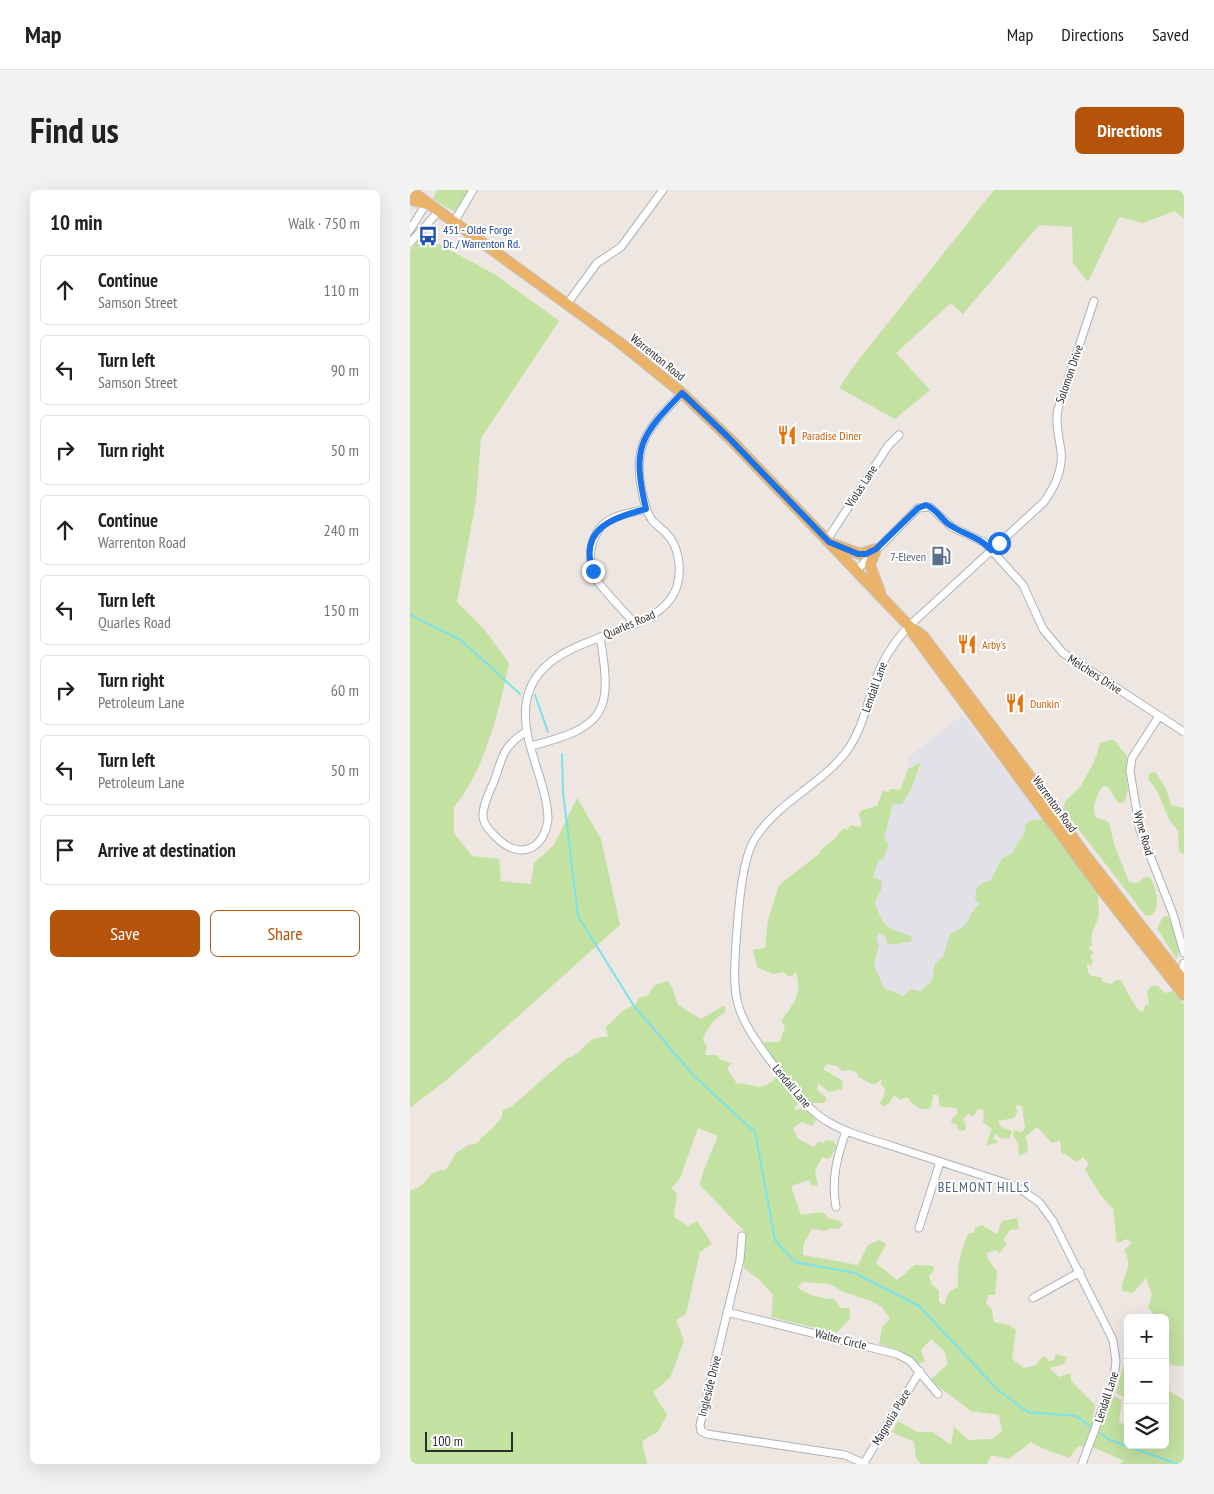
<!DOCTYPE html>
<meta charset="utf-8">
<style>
:root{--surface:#fff;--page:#f2f2f2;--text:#202124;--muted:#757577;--line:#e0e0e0;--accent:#b45309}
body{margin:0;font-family:"PT Sans Narrow",sans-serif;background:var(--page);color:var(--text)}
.controls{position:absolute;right:15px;bottom:15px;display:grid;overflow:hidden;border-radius:8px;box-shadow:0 5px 20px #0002}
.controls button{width:45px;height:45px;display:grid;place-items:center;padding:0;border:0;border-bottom:1px solid var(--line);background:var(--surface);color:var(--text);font:25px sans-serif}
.scale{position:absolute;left:15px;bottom:12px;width:88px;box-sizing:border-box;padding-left:5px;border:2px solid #2d2d2d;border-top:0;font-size:14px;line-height:18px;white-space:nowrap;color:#2d2d2d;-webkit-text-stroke:4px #fff;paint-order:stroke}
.stop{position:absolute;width:15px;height:15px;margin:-11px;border:4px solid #1a73e8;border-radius:50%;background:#fff}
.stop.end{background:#1a73e8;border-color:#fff;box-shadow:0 1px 5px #0008}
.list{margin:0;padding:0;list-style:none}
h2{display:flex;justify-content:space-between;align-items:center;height:65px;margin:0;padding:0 20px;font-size:21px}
h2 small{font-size:16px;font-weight:400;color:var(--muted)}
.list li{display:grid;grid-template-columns:32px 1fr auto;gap:15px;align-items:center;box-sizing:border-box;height:70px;margin:0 10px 10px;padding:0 10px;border:1px solid var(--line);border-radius:8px}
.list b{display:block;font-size:19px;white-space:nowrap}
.list p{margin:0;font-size:16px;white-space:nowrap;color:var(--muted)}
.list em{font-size:16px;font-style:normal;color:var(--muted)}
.actions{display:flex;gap:10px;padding:15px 20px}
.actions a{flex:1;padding:11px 0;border:1px solid var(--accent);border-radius:8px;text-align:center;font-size:18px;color:var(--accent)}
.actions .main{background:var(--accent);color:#fff}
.icon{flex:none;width:28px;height:28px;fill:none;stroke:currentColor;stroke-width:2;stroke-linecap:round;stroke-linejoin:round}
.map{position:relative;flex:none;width:774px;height:1274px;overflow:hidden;border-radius:8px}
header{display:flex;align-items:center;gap:30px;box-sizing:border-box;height:70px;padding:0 25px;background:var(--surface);border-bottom:1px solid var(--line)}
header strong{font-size:24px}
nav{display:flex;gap:28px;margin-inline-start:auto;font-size:18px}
.intro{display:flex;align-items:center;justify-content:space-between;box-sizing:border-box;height:120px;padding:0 30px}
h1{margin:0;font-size:35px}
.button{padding:12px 22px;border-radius:8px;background:var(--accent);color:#fff;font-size:18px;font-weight:700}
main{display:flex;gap:30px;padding:0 30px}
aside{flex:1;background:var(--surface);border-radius:8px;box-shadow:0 5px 20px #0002}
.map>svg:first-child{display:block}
.industrial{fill:#e1e1e7}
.green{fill:#c3e1a1}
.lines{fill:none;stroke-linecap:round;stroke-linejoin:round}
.stream{stroke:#7ae2ea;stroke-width:2}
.minor-casing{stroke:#adb2b9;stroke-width:9}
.primary-casing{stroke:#c4c4c4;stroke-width:12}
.minor{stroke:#fff;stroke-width:7}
.primary{stroke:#ebb369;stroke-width:10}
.route{stroke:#1a73e8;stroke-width:6}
.labels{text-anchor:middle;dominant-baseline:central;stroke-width:4;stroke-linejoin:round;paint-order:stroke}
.transit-label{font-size:12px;fill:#164399;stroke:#fff;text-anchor:start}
.street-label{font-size:12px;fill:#2d2d2d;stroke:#fff}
.food-label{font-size:12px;fill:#c56008;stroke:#fff;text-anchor:start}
.service-label{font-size:12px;fill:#4e5e75;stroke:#fff;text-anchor:end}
.neighbourhood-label{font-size:14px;letter-spacing:1px;fill:#4f607d;stroke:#fff}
</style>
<header>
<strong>Map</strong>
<nav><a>Map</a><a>Directions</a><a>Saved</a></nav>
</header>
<div class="intro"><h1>Find us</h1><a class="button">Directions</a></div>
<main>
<aside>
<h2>10 min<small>Walk · 750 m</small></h2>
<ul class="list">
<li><svg class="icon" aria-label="ahead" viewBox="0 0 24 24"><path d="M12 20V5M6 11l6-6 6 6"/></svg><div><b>Continue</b><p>Samson Street</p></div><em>110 m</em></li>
<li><svg class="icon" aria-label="left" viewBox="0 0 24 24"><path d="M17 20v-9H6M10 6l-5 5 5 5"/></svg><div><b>Turn left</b><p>Samson Street</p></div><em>90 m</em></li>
<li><svg class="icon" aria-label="right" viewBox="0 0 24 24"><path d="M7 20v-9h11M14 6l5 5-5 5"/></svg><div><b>Turn right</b></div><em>50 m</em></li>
<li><svg class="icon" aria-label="ahead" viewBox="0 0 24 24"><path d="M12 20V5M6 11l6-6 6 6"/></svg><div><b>Continue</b><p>Warrenton Road</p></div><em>240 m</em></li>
<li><svg class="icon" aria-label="left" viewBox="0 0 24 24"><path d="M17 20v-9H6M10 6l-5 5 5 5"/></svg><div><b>Turn left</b><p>Quarles Road</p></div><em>150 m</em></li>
<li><svg class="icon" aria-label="right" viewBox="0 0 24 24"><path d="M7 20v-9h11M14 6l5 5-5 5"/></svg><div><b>Turn right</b><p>Petroleum Lane</p></div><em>60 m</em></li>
<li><svg class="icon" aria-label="left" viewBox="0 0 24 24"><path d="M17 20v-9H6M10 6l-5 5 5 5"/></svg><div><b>Turn left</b><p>Petroleum Lane</p></div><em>50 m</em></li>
<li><svg class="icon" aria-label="arrive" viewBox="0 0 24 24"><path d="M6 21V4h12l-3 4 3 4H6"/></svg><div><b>Arrive at destination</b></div></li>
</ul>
<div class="actions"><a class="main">Save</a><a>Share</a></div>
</aside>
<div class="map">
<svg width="774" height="1274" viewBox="0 0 774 1274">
<rect width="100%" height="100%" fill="#eee6e1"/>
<path class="industrial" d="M552 525 633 629 619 631 614 636 616 640 602 663 592 668 581 690 571 694 570 713 562 721 561 730 554 737 540 744 533 767 525 773 522 792 511 801 501 799 493 806 474 798 469 790 464 776 469 755 466 748 469 743 475 746H501L478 738 469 725 464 712 471 700 463 687 483 614 501 599 505 586 511 577V572L498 579 499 567Z"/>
<path class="green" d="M27 0H58L45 22 23 9Z
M584 0H774V29L765 21 733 33 709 27 678 92 663 73 662 37 629 35 553 124 541 113 486 163 520 200 485 229 429 198 446 173Z
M14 46 86 85 149 131 71 248 66 311 47 412 74 439 99 473C90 519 74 582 44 617V643L62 666 89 669 91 691 121 694 124 673 144 655 167 608 191 649 210 735 39 888 0 918V60Z
M699 550H704L717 566 716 583 718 600 715 611 709 614 698 597 693 596C688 601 679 623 687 628 692 630 695 629 699 633L704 654 719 692 727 693 737 686 741 688C746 701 752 717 740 726L735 725 653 619C654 608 664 605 670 597 679 581 686 571 690 553Z
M511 572 501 599 492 614H483L474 648 479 654 473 670 468 671 463 687 472 691 471 700 465 712C473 738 477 738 501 746L502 751 487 754H477L475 746 469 743 466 748 469 755 464 775 474 798 493 806 501 799 511 801 522 791 525 773 533 767 540 744C566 732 554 728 570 713L565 710 566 700 571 694 581 690 592 668 602 663 616 640 614 636 619 631 633 629 688 705 689 726 681 746 682 756 678 758 684 763 680 765 683 771 681 775 677 774 678 782 681 786 691 787 693 792 702 794 705 790H711C716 799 722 813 730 821H734L735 815H739L737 801 742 796H748L755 803 763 801 774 814V1176L762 1175 755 1168V1141L760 1139 758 1127 747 1128 738 1117 742 1105 736 1088 723 1103 712 1101C711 1083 725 1080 714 1060L722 1053 717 1049 707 1053 703 1018C695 1014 680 988 675 979L679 974 673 967 667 972 651 962 650 950 642 953 627 937 615 947 618 955 617 962 609 966 608 953 603 946 604 940 611 942 615 938 612 916 607 915 605 918 608 922 604 928 588 931 591 937 602 941 599 949 590 948 585 944 583 949 587 950V953L576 955 582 939 573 932 574 920 568 919 564 926H561L559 923 552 930 555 931 556 940 549 941 546 934 541 933 542 928 547 925V918L530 917 528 905H523L521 918C511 922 503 915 497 907L490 910 484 905 480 912 473 917 470 913 474 906 475 898 471 895 472 889 464 895 448 887V884L441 880 432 881 427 876 417 874 413 879 433 891 432 899 419 902 408 893 407 900 417 908 414 913H402C388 902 356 869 354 852H370L375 836 371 831C384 813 393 805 386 782L380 787 373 782 363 784 347 777 343 760 355 758 358 730 369 695 409 664C412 655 421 655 426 647 429 643 430 641 434 638L437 640 441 635 447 637 452 636 449 624 452 620 467 616 473 601 479 602 480 599 490 600 498 579Z
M745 582 756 598 761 615 774 618V665L769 661 768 641 760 631 746 599 738 589 739 583Z
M757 726C768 734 773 758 766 769L747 738 753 727Z
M258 791 262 797 268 815 291 829 315 815V822C304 830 298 836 293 849L297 857 295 865H307L311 870 322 873 317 878 327 894C345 892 348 905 367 887L389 912 384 919 386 920 396 918 406 930 402 936 392 932 383 938 388 949 404 957 409 951 414 953 416 950 423 951 427 956 420 968 416 969 413 966 405 980 408 995 402 996 399 990 381 996 391 1025 413 1022 418 1028 428 1030 433 1035 428 1039 421 1038 416 1041 402 1039 393 1055V1065L448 1075 458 1055 469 1050 476 1054 466 1073 487 1090 505 1075 523 1076 524 1080 519 1086 522 1095 529 1100V1112L534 1115 539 1102 548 1097C547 1079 550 1059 559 1043H564L565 1038 572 1035 587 1044 592 1031 607 1028 609 1039 600 1040 593 1050 597 1053 590 1063 585 1060 577 1063 578 1069 587 1081 585 1105H578L576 1113 582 1120 584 1132 599 1135 606 1140 602 1169 614 1178 626 1175 630 1169 635 1166 638 1171 644 1170 646 1164 657 1167 654 1174 639 1178 649 1187 661 1183V1191L685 1215 682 1232 690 1238 704 1206 712 1210 709 1232 718 1237V1255H755V1198L774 1210V1274H709L714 1271 685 1258 668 1256 659 1268 632 1258 621 1252 599 1269 581 1265 577 1274H511L506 1268 504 1252 482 1242 488 1231 507 1242H523L541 1255 544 1237 558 1250 583 1249 592 1241 589 1225 561 1221 520 1190 538 1174 535 1162 521 1149 511 1160 515 1171 508 1174 492 1161 469 1154 472 1137 480 1129 472 1117 461 1111 434 1102 420 1094 392 1092 388 1098C398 1105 412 1109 425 1109L430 1118H440V1129L426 1143 361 1127 363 1105 350 1090 334 1078V1041L290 995 293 982 308 946 288 938 270 988 261 999 267 1003 264 1027 278 1036 287 1031 302 1054 290 1062 276 1124 266 1130 274 1151 260 1188 243 1202 257 1225 248 1242 232 1251 237 1274H0V1001C4 998 7 999 10 996 21 988 19 980 36 980L46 963 58 955 68 953 71 948 82 939 92 927 93 920 101 917 157 868C176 864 174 845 198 847L196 837 214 820 226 814 228 808 237 806 245 795Z
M713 1177 718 1179V1210L706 1203Z"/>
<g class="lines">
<path class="stream" d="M0 425 51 450 110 504
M125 505 138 542
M152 564 153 602 168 726 224 816 285 887 345 942 365 1050 385 1072 445 1083 509 1116 588 1200 618 1222 666 1226 681 1237
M690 1243 700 1250 767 1274"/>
<defs>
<path id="minor" d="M44 32 63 0
M0 40 16 14
M0 53 28 22
M157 114 187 73 211 57 253 0
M417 350 478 256 489 245
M446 381 508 318 520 317 542 337 575 353 613 395 633 439 653 463 774 542
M224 433C212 419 199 406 188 392 174 372 180 339 203 328 213 323 225 322 236 319
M749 526 722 568 720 581 730 640 763 724 774 763
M117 541C96 554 93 563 86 586 82 598 72 614 73 627 74 635 79 640 85 646 107 670 134 662 138 629 137 590 111 553 116 514 127 437 249 454 267 396 272 379 269 356 256 343 251 338 246 335 242 330 236 322 234 311 232 301 221 254 241 235 272 203
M121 556C196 537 203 522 190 447
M770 789 774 773
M426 1017C421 990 427 967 436 941
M509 1038 530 972
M332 1046 330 1070 290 1235 291 1241 297 1244 435 1265 455 1274
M623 1108 670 1082
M317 1122 487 1164 500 1171 528 1204
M454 1273 510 1181
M672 1274 704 1188 706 1171 703 1150 643 1031 629 1012 605 996C565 983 525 970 485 957 460 949 434 943 412 928 391 913 375 890 359 869 325 822 322 811 326 753 328 725 331 675 343 652 364 614 410 596 436 562 452 541 457 513 466 489 473 468 484 452 499 436L634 312C644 298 653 279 651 261 649 247 645 233 648 219L684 111"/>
<path id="primary" d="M0 0 209 152 272 203 323 252 499 436 513 446 618 584 673 662 774 791
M0 9 16 14
M423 354 450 364 466 359
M466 359 460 375 470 402
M500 439 691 699 774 805"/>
</defs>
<use href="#minor" class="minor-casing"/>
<use href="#primary" class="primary-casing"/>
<use href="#minor" class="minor"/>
<use href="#primary" class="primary"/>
</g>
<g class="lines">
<path class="route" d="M183 381C168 338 205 327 236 319 222 258 229 247 272 203L317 246 419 352 448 364H456L466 359 508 318 516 315C525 318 530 327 537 333 551 344 569 346 581 360L589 353"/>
</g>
<defs>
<symbol id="bus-bare" viewBox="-9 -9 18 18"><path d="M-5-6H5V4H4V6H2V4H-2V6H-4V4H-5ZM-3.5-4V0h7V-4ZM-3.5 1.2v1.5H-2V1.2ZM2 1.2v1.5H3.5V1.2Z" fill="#1a4fb4" stroke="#fff" stroke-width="2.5" paint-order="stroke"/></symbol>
<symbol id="restaurant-bare" viewBox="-9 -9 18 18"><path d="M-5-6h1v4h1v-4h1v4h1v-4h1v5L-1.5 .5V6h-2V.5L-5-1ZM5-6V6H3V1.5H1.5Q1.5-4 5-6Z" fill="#e8710a" stroke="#fff" stroke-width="2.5" paint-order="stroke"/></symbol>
<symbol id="fuel-bare" viewBox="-9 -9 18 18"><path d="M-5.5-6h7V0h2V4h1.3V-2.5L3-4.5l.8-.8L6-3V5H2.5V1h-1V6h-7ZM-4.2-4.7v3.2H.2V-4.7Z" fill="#5c6f8a" stroke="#fff" stroke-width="2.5" paint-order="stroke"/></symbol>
</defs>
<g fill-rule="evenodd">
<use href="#bus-bare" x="4" y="32" width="28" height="28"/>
<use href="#restaurant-bare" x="363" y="231" width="28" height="28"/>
<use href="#fuel-bare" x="517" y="352" width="28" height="28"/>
<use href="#restaurant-bare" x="543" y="440" width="28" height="28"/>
<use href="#restaurant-bare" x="591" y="499" width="28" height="28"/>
</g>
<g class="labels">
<g class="transit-label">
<text x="33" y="39">451 - Olde Forge<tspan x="33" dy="14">Dr. / Warrenton Rd.</tspan></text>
</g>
<g class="street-label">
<text transform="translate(248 167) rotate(39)">Warrenton Road</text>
<text transform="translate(659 184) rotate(-71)">Solomon Drive</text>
<text transform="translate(451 296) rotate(-57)">Violas Lane</text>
<text transform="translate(219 434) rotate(-23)">Quarles Road</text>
<text transform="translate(685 484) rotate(33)">Melchers Drive</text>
<text transform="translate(464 497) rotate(-70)">Lendall Lane</text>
<text transform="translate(645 614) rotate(54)">Warrenton Road</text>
<text transform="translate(734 643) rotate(74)">Wyne Road</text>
<text transform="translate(382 896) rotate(50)">Lendall Lane</text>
<text transform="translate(431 1149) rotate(14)">Walter Circle</text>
<text transform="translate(299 1196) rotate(-76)">Ingleside Drive</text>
<text transform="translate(696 1207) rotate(-72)">Lendall Lane</text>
<text transform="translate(481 1227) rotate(-59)">Magnolia Place</text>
</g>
<g class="food-label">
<text x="392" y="245">Paradise Diner</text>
<text x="572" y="454">Arby's</text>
<text x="620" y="513">Dunkin'</text>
</g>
<g class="service-label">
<text x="516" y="366">7-Eleven</text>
</g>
<g class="neighbourhood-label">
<text x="574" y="997">BELMONT HILLS</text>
</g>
</g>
</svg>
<div class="controls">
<button>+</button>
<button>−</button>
<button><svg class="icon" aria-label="layers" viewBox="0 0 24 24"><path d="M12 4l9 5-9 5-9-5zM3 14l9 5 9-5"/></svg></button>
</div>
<div class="scale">100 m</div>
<div class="stop" style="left:589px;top:353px"></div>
<div class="stop end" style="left:183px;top:381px"></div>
</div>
</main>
